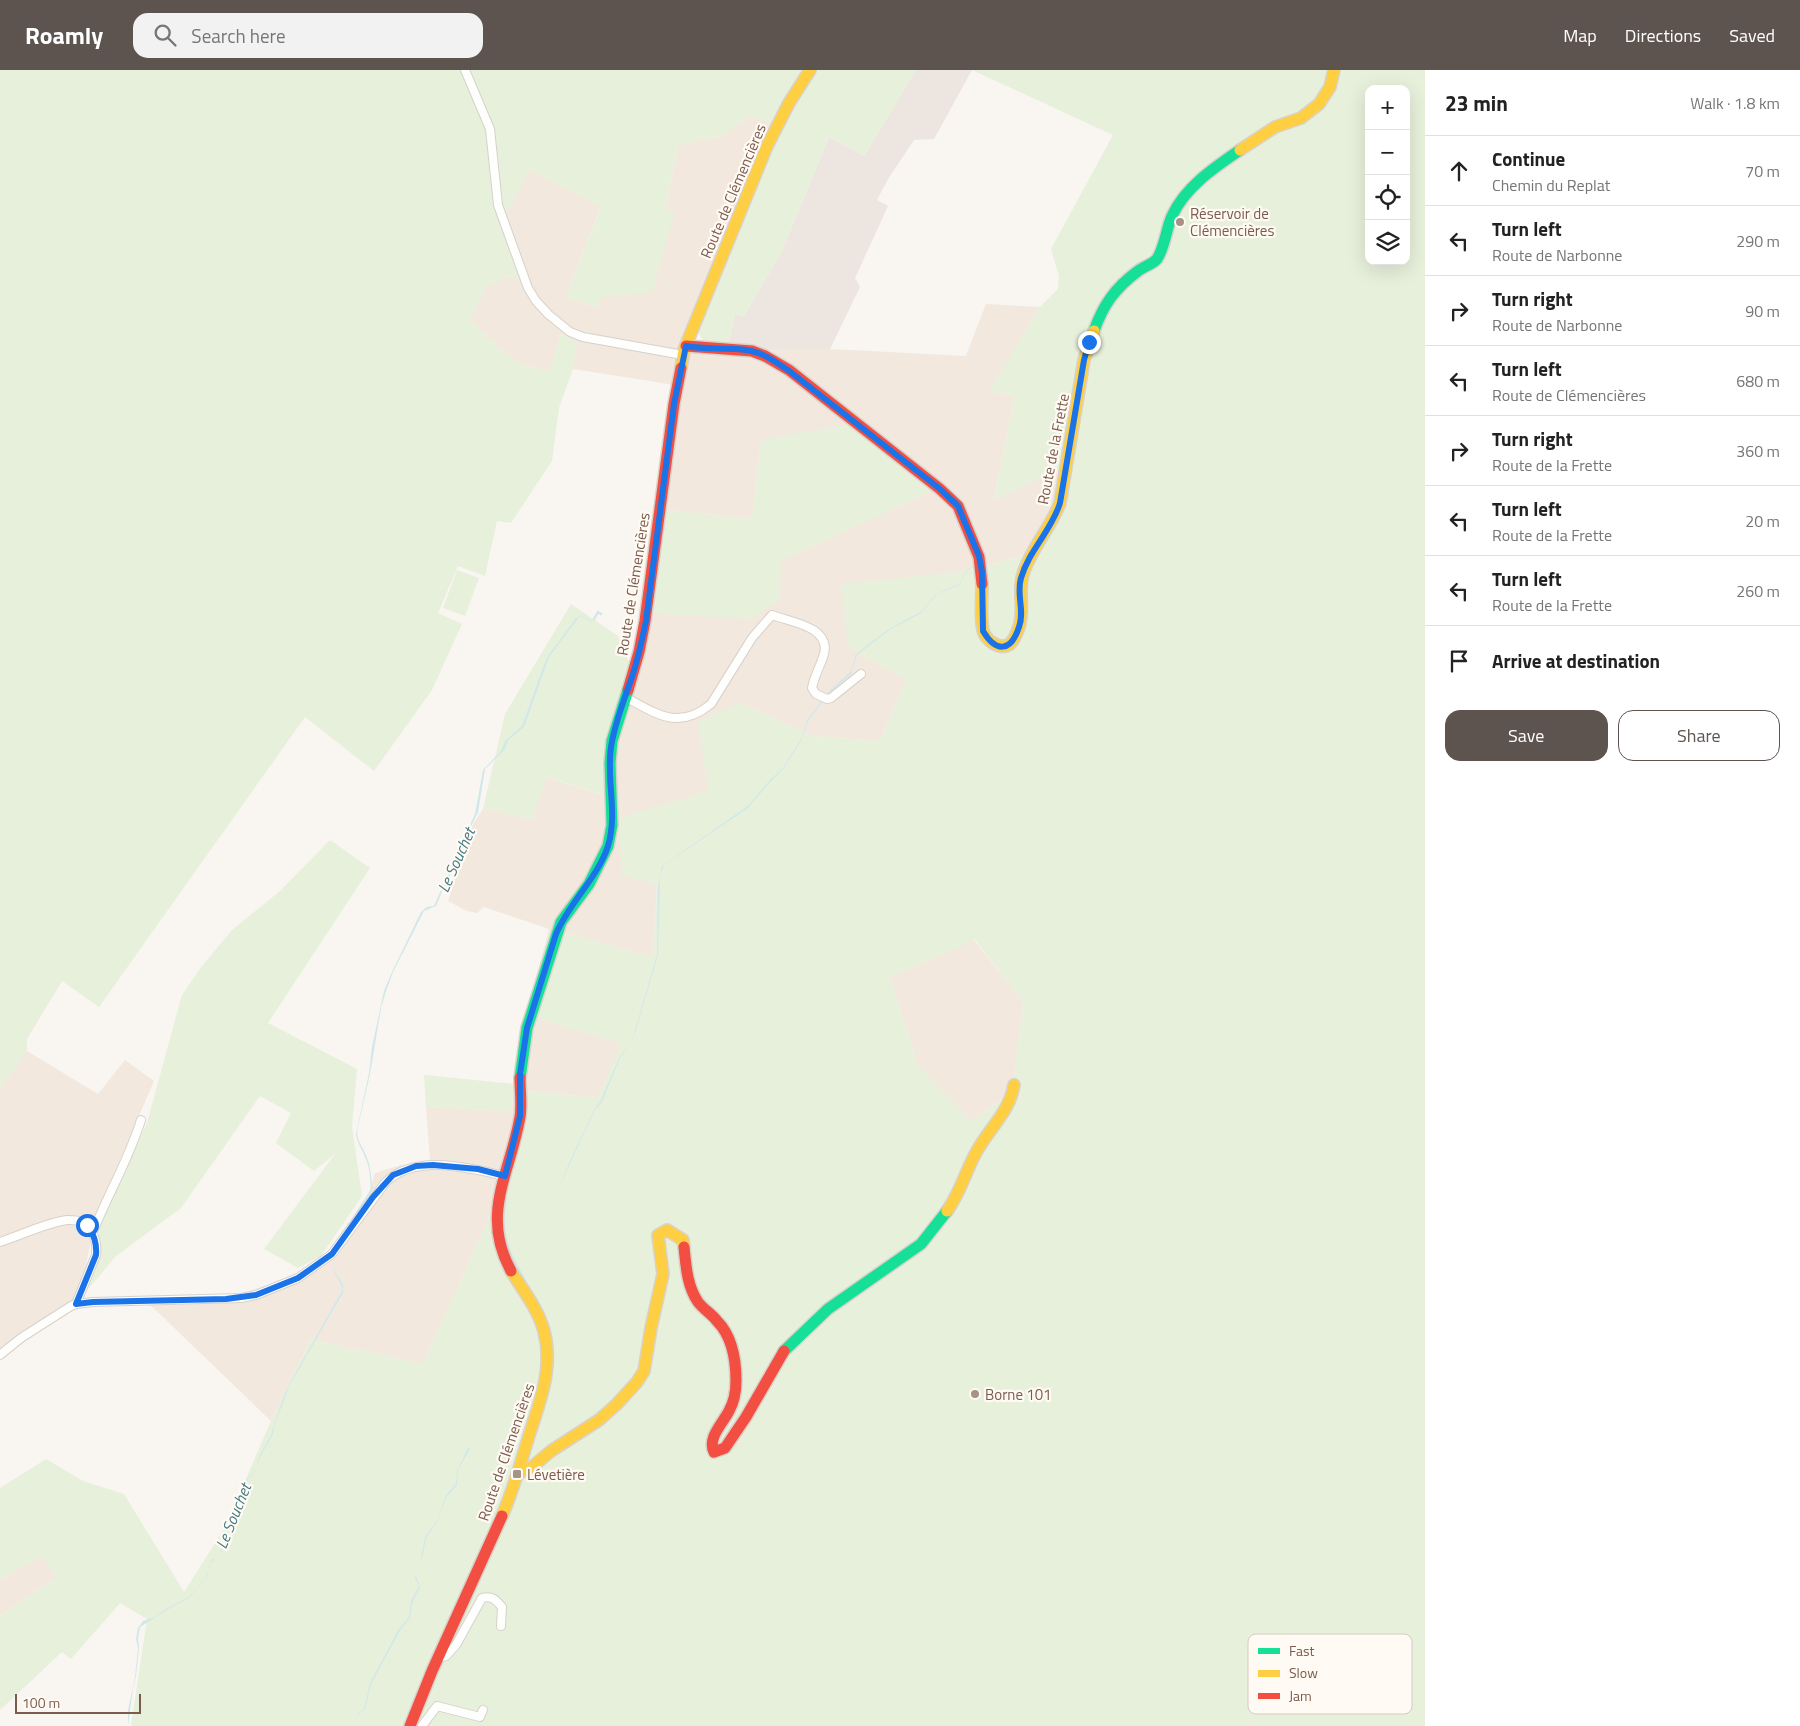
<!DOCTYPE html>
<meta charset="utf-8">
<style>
:root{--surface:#fff;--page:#f2f2f2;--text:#222;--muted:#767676;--line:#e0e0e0;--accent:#5d544f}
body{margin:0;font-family:"Titillium Web",sans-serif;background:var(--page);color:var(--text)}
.controls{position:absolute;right:15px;top:15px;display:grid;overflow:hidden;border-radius:10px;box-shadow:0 5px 20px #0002}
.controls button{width:45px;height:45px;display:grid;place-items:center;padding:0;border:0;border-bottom:1px solid var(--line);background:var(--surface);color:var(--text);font:25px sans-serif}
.scale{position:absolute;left:15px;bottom:12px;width:126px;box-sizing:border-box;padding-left:5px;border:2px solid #7a5c4d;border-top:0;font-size:14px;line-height:18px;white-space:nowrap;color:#7a5c4d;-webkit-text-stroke:4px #fffaf3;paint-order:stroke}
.stop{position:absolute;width:15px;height:15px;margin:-11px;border:4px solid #1a73e8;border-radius:50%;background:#fff}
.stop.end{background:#1a73e8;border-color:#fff;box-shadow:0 1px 5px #0008}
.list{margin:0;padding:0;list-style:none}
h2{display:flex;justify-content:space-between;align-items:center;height:65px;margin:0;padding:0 20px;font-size:21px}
h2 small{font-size:16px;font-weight:400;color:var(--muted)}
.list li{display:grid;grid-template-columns:32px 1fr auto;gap:15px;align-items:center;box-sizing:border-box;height:70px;padding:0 20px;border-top:1px solid var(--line)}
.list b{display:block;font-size:19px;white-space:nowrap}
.list p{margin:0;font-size:16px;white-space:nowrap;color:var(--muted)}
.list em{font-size:16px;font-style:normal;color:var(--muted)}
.actions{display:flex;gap:10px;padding:15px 20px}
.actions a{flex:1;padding:11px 0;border:1px solid var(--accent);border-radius:15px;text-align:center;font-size:18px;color:var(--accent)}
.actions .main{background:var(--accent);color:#fff}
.icon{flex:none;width:28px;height:28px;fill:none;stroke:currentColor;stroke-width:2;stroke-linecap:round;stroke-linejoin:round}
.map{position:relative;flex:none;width:1425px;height:1656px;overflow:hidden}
header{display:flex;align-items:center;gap:30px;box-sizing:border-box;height:70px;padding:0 25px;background:var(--accent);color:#fff}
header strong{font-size:24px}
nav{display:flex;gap:28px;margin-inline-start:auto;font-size:18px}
.search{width:350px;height:45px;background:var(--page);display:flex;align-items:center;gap:12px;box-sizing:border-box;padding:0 18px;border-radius:15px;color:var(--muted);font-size:19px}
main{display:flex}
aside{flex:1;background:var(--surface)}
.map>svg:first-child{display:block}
.residential{fill:#f2e8de}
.industrial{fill:#ede5e0}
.green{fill:#e7f0db;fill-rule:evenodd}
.water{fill:#d0e8ea}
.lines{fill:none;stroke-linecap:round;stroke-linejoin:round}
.stream{stroke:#d0e8ea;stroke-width:2.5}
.street-casing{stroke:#d7d1cb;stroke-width:10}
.fast-casing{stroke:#d9d2cb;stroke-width:14}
.slow-casing{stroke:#d9d2cb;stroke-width:14}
.jam-casing{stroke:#d9d2cb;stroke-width:14}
.street{stroke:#fefefd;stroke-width:8}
.fast{stroke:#16e098;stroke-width:11}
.slow{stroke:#ffcf43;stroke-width:11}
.jam{stroke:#f24e42;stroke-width:11}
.route{stroke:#1a73e8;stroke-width:6}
.poi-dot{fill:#a69286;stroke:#fffaf3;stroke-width:2}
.labels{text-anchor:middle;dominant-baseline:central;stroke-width:4.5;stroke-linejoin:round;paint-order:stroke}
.street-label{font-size:15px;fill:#7a5c4d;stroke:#fffaf3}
.poi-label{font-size:15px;fill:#7a5c4d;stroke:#fffaf3;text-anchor:start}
.water-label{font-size:16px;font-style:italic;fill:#437c86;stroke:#fffaf3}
.key{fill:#fffaf3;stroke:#d7cbc1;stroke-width:1}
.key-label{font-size:14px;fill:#7a5c4d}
</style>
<header>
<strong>Roamly</strong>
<div class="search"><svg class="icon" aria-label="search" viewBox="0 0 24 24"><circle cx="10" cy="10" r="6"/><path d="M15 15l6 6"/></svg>Search here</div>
<nav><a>Map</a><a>Directions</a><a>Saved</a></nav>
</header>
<main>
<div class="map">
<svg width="1425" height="1656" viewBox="0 0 1425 1656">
<rect width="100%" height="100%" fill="#f9f5f0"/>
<path class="residential" d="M748 46 774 53 690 274 755 279H830L966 286 986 234 1040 237 990 322 1015 325 994 429 1058 400 1053 441 1033 484 957 502 848 576 906 610 880 671 813 666 739 633 709 721 657 814 653 887 549 859 484 837 477 843 467 841 448 831 467 767 474 753 483 739 532 749 546 707 607 726 609 676 644 543 780 529V491L940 417 761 370 752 449 657 439 675 315 573 299 577 272 561 264 550 301 517 294 470 250 487 214 504 206 518 209 502 152 530 100 601 136 566 227 597 237 600 228 675 142 665 140 678 75 722 66Z
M974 870 1024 932 1012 1022 971 1052 917 994 890 907Z
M526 945 622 973 598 1028 529 1021 487 1153 423 1294 310 1270 271 1351 142 1227 234 1226 299 1205 308 1206 336 1187 359 1156 375 1103 401 1095 430 1091 426 1037 511 1041Z
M27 981 98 1024 125 990 154 1011 95 1147 80 1229 0 1290V1018Z
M40 1486 58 1506 0 1546V1510Z"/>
<path class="industrial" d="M916 0H972L934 69 914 70 888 109 877 130 888 136 855 208 860 217 830 279H755L728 276 735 244 744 246 782 181 829 67 864 86Z"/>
<path class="green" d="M0 0H916L864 86 829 67 782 181 744 246 735 244 728 276 707 278 696 258 773 53 748 46 722 66 678 75 665 139 675 142 652 222 600 228 598 237 566 227 601 137 530 100 502 152 519 209 504 206 496 216 487 214 470 250 517 294 550 301 561 264 577 272 573 299 559 338 552 391 511 453 497 451 485 506 458 496 438 543 462 554 432 620 374 701 305 647 99 937 62 911 27 969V981L0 1018Z
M972 0H1425V1656H131L147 1549 120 1533 71 1589 62 1582 0 1640V1546L58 1506 40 1486 0 1510V1418L46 1389 83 1411 124 1424 184 1522 224 1459 271 1351 310 1270 423 1294 487 1153 529 1021 598 1028 621 973 526 945 549 859 653 887 657 815 622 805 619 748 709 721 698 652 739 633 813 666 880 671 906 610 848 576 841 514 957 502 1033 484 1053 441 1058 400 994 430 1015 325 989 322 1040 237 1058 219 1059 206 1051 179 1113 65ZM1369 19H1406V191H1369ZM975 870 1024 932 1012 1022 971 1052 917 994 890 907Z
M851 354 940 417 781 491 780 529 752 549 644 543 657 439 752 449 761 370Z
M457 500 479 508 465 546 443 538Z
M571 534 618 566 632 599 622 625 608 726 547 707 532 749 483 739 505 644Z
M330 770 370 798 268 953 357 999 352 1057 362 1126 321 1186 298 1198 264 1179 335 1084 314 1101 276 1073 291 1043 260 1026 181 1138 116 1186 80 1229 102 1152 147 1053 182 925 202 896 232 860 280 821Z
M424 1005 515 1014 511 1041 426 1037Z"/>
<path class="water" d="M977 494 967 501 959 515 937 524 921 543 888 561 857 585 851 604 829 623 808 651 801 671 784 698 770 712 748 738 664 795 660 807 658 885 635 963 619 990 602 1032 595 1040 570 1093 556 1126 569 1093 594 1040 600 1032 619 988 633 967 657 885 658 818 662 796 748 736 770 710 783 698 801 669 807 650 829 621 851 601 856 584 886 561 922 541 936 524 959 514 967 500Z
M582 545 590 551 594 548 590 552 582 546 579 547 549 587 524 657 508 670 505 679 485 699 478 742 454 793 436 836 424 841 393 902 386 921 381 938 370 1004 357 1061C357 1072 364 1078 367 1088 371 1097 371 1109 373 1119L351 1154 332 1179 371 1119C370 1108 370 1097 365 1087 362 1079 357 1073 356 1064L369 1003 372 977 384 921 392 902 421 842 427 837 434 836 475 744 483 700 501 681 505 671 522 656 544 595 548 586 576 548Z
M330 1193 343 1215V1223L289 1316 274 1357 273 1364 258 1391 256 1400 248 1409 246 1423 222 1473V1480L209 1496 207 1507 189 1528 170 1538 140 1557 138 1569 139 1577 136 1606 133 1618 128 1656V1640L135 1607 138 1578 136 1569 138 1558 143 1551 155 1547 164 1540 189 1527 205 1509 212 1490 217 1487 221 1480 222 1473 245 1423 247 1409 257 1398V1391L271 1365 284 1325 292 1309 342 1221V1217Z
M468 1378 470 1379 458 1400 457 1415 447 1426 438 1450 426 1468 423 1484 416 1506 420 1517 412 1533 410 1548 401 1559 371 1614 365 1639 357 1645 353 1656 357 1644 364 1639 370 1613 399 1559 409 1547 411 1531 419 1516 415 1508 420 1494 425 1467 438 1449 446 1425 456 1414 457 1401Z"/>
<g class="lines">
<path class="stream" d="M594 549 598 542 601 544
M445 815 457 786
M506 1128C498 1162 508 1182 525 1211
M330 1181 350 1153"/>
<defs>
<path id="street" d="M465 0 490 59 498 135 528 218 536 231 548 244 570 262 583 267 683 285
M625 627C657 644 678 661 711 634L752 568 772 545C789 552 831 556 824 584 821 595 814 606 812 618L816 624 827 629 831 628 861 604
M93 1162C108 1124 129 1089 141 1050
M0 1172C16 1167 56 1149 70 1150 90 1150 98 1168 96 1185L76 1234
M0 1285 21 1268 71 1236 76 1234 93 1232 241 1228 256 1225 298 1208 332 1184 385 1113C415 1083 469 1098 505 1106
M438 1588 446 1586 456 1575 482 1528C492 1525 496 1530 502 1537L501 1556
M422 1656 437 1636 480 1647 483 1640"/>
<path id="fast" d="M1094 261C1103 235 1115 218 1138 201 1143 197 1153 194 1157 189 1165 177 1166 159 1172 146 1185 117 1215 97 1240 80
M520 1008 527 958 561 852 589 814 608 776 612 755 610 693 612 671 628 620
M784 1281 828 1239 921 1174 947 1141"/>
<path id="slow" d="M1240 80 1275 57 1301 48 1319 34 1330 17 1334 0
M681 298 684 280 767 76 789 33 810 0
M982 514C982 528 980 547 983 560 985 570 1000 581 1010 574 1014 570 1017 563 1019 557 1025 538 1017 519 1024 501 1033 476 1051 457 1060 433L1084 290 1094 261
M947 1141C961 1122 966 1099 978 1079 991 1057 1010 1040 1014 1015
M517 1404 532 1397 551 1381 599 1350 617 1334 637 1312 644 1301 651 1258 663 1204 658 1165 667 1160 683 1170 684 1177
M502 1446C513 1421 520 1395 528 1369 539 1333 554 1300 544 1261 538 1239 523 1220 511 1201"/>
<path id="jam" d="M686 276 752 281 765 286 789 300 940 419 958 436 979 487 982 514
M628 620 639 582 645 551 674 334 681 298
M684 1177C686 1196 687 1216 698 1232 703 1239 712 1244 717 1251 732 1266 736 1291 736 1311 736 1322 734 1332 729 1341 723 1353 707 1368 714 1382L725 1378 746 1347 784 1281
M511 1201C480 1144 510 1104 520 1047 522 1035 520 1021 520 1008
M410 1656 432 1601 502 1446"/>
</defs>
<use href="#street" class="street-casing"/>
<use href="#fast" class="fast-casing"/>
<use href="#slow" class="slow-casing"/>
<use href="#jam" class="jam-casing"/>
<use href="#street" class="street"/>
<use href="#fast" class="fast"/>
<use href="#slow" class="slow"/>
<use href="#jam" class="jam"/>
</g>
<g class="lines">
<path class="route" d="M87 1155C94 1165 97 1173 96 1185L76 1234 93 1232 226 1229 256 1225 298 1208 332 1184 373 1127 393 1105 416 1096 433 1095 478 1099 505 1106 520 1046V1004L527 958 556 864C569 833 597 809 608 776 618 743 606 710 611 677 615 652 624 630 632 607 638 589 642 570 646 551L674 334 686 276C710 281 738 275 761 284 771 288 780 295 788 300L940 419 958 436 979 486 982 502 983 561C996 583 1011 582 1019 557 1025 541 1016 524 1021 508 1029 480 1052 460 1060 433L1084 290 1089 272"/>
</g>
<g class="poi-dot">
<circle cx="1180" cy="152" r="5"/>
<circle cx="975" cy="1324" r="5"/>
<rect x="512" y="1399" width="10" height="10" rx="2.5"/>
</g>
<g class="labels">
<g class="street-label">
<text transform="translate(733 121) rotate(-67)">Route de Clémencières</text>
<text transform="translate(1053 379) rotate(-79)">Route de la Frette</text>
<text transform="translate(633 514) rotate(-81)">Route de Clémencières</text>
<text transform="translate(506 1382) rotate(-71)">Route de Clémencières</text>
</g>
<g class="poi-label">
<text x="1190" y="143">Réservoir de<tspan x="1190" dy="17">Clémencières</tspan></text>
<text x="985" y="1324">Borne 101</text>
<text x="527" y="1404">Lévetière</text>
</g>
<g class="water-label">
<text transform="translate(456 790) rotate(-66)">Le Souchet</text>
<text transform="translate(233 1446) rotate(-68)">Le Souchet</text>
</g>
</g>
<rect x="1248" y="1564" width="164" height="80" rx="8" class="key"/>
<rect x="1258" y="1578" width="22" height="6" fill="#16e098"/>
<rect x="1258" y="1600" width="22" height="7" fill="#ffcf43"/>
<rect x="1258" y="1623" width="22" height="6" fill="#f24e42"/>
<g class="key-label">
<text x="1289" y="1586">Fast</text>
<text x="1289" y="1608">Slow</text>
<text x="1289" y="1631">Jam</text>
</g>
</svg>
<div class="controls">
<button>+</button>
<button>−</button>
<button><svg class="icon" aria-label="locate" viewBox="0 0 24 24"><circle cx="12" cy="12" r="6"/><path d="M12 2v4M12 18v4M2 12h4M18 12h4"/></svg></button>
<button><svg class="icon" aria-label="layers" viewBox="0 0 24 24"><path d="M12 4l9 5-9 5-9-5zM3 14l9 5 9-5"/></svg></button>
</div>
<div class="scale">100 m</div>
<div class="stop" style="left:87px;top:1155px"></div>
<div class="stop end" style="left:1089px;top:272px"></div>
</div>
<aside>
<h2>23 min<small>Walk · 1.8 km</small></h2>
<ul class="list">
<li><svg class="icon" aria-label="ahead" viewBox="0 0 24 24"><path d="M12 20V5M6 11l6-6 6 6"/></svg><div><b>Continue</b><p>Chemin du Replat</p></div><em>70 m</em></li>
<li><svg class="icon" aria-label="left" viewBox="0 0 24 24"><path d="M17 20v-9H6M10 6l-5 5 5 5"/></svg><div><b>Turn left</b><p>Route de Narbonne</p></div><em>290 m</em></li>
<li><svg class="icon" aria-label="right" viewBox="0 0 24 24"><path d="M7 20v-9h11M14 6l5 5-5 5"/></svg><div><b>Turn right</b><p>Route de Narbonne</p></div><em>90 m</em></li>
<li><svg class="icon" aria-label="left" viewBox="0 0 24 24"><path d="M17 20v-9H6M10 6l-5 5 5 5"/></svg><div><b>Turn left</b><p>Route de Clémencières</p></div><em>680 m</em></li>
<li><svg class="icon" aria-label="right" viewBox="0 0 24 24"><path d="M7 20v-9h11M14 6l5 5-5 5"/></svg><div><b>Turn right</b><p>Route de la Frette</p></div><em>360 m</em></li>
<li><svg class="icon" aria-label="left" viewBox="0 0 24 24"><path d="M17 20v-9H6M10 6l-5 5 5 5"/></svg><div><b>Turn left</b><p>Route de la Frette</p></div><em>20 m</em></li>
<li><svg class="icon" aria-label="left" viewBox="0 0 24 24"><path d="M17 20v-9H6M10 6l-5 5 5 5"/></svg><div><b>Turn left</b><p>Route de la Frette</p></div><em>260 m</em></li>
<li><svg class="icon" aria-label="arrive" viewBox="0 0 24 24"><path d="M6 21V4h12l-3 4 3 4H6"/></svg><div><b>Arrive at destination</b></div></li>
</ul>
<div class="actions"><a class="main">Save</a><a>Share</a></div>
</aside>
</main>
